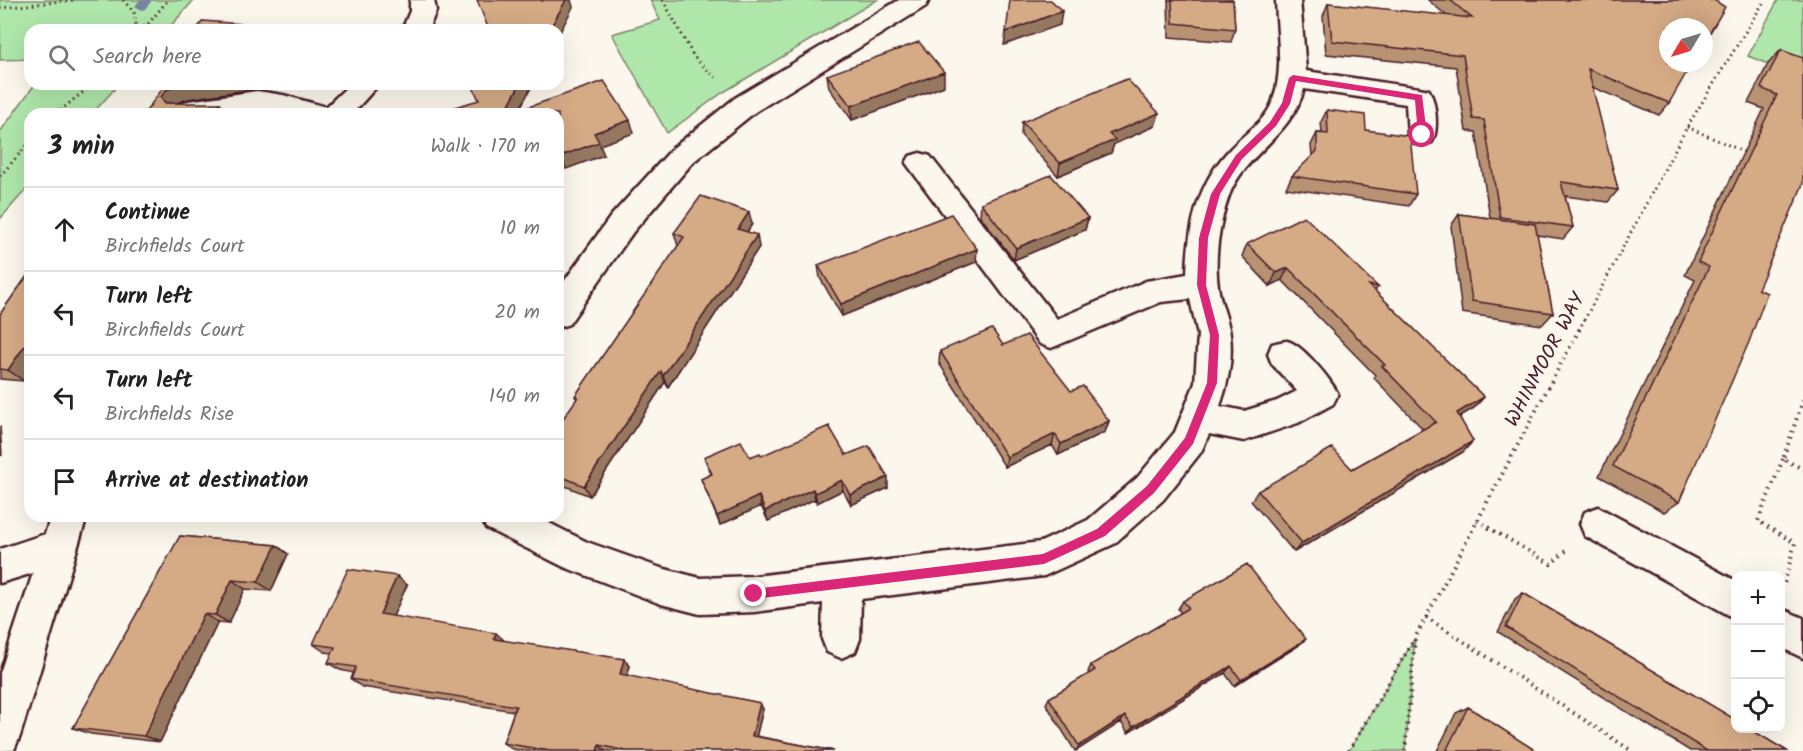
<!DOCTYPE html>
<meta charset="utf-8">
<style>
:root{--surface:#fff;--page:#f2f2f2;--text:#222;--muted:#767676;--line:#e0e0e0}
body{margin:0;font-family:Kalam,sans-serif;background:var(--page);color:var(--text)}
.controls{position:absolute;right:18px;bottom:18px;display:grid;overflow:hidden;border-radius:12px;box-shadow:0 6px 24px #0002}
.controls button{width:54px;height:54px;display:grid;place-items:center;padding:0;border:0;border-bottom:2px solid var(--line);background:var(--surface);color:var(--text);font:30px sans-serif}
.compass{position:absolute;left:1659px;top:18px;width:54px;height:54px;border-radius:50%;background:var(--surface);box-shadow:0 6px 24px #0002;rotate:232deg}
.stop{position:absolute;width:18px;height:18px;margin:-14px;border:4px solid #db2777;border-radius:50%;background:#fff}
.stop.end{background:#db2777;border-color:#fff;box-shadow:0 2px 6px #0008}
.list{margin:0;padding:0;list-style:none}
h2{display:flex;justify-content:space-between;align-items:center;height:78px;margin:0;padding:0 24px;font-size:26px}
h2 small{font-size:20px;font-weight:400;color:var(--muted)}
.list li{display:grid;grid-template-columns:39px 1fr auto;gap:18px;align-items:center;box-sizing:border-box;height:84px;padding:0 24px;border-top:2px solid var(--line)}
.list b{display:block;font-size:22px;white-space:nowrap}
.list p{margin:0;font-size:20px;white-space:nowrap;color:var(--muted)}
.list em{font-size:20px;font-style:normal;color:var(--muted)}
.icon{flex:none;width:33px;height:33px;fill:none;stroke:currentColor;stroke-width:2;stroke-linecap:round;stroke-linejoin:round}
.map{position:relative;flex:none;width:1803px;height:751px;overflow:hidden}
.search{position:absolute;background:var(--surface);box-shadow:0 6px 24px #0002;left:24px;top:24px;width:540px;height:66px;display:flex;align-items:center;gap:15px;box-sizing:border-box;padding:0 21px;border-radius:18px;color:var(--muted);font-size:22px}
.panel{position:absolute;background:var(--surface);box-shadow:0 6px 24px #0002;left:24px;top:108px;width:540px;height:414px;border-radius:18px}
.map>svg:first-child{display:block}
.green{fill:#afe6aa;stroke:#7c826a;stroke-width:1.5}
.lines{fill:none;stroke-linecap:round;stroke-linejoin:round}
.stream{fill:#7584a1;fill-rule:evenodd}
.minor-casing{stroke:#4a1f2b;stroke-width:5}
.path-far1{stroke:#4a1f2b;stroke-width:3;stroke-dasharray:1.5 4;stroke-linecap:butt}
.path{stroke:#4a1f2b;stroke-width:4;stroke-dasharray:1.5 5;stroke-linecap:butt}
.minor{fill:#fbf7ec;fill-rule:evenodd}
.wall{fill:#b79373;stroke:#4a1f2b;stroke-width:1.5}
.shaded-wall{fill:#95785e;stroke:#4a1f2b;stroke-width:1.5}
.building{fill:#d5ab86;stroke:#4a1f2b;stroke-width:1.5}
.route{fill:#db2777}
.labels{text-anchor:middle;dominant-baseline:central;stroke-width:5;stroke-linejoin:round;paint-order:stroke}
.street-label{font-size:20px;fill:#4a1f2b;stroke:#fbf7ec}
</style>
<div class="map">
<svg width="1803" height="751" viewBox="0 0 1803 751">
<rect width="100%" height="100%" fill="#fbf7ec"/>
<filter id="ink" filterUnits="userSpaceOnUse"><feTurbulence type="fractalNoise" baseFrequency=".0167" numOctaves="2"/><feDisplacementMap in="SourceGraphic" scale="12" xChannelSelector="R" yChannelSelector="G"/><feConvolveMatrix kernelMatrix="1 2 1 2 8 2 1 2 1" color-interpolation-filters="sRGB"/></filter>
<g filter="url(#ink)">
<path class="green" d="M0 0H194L167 30H30V59L0 60Z
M650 0H877L722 93 667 133 612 34 660 20Z
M1778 0H1803V78L1748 56Z
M35 84H119L92 114H30V185L0 219V132Z
M1415 638 1405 751H1349Z"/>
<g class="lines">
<path class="stream" d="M140 0H152L145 9 141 10 135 6Z"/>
<defs>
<path id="minor" d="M410 0H434L436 11 428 30H402L410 11Z
M899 0H929L926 6 755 112 693 162 633 232 569 324 558 328V290L611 216 673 148 735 98Z
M1276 0H1300L1306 71 1419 88 1429 90C1436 102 1439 130 1432 142L1422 145 1412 142 1408 135 1406 104 1304 89C1291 137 1245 153 1229 196 1219 223 1214 258 1218 286 1220 303 1228 318 1230 335 1233 359 1228 384 1220 406L1244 411 1277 401 1297 391 1272 364 1268 354 1272 344C1277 343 1282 341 1287 341 1302 344 1331 380 1338 394L1333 404 1298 423 1244 441 1209 434 1201 452 1163 500 1114 544 1044 576 861 599 860 639 855 652 841 658 827 652 822 639 823 603 754 612 700 614 661 604 564 567 486 528 481 516H535L587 542 661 568 700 578 754 576 1041 542 1088 520 1137 478 1175 432 1195 383 1198 335 1190 299 1161 302 1051 348 1040 344 906 163 910 156 920 153 930 156 1057 319 1146 281 1187 274C1188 228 1197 183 1231 148 1245 133 1267 120 1273 100 1284 69 1277 33 1276 0Z
M350 84H379L352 114H283L257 110 227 114H176L174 111 178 104 188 101 257 91 283 95 326 107Z
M1598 507 1736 581V619L1585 536 1580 524 1585 512Z
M51 516H87L20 736 14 750 0 751V673L33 573 0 583V549L45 534Z
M1780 608 1803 618V658L1780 647Z"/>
</defs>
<use href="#minor" class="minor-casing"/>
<path class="path-far1" d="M123 0 134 12 137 30
M663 0 694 57 718 80
M0 8 74 0
M139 30 148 24 168 0
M56 114 93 84
M1687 127 1747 153
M0 176 30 142
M1579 330 1687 127 1765 0"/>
<path class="path" d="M1803 400 1783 459 1803 469
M1783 459 1758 521 1795 543 1784 584
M1477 521 1551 564 1567 550
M1426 617 1632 751
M1349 751 1413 641
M1405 751 1415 638 1580 328"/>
<use href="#minor" class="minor"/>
</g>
<path class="wall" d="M1168 0H1233L1235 29 1231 42 1169 37Z
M1428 0H1714L1669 103 1659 115 1592 87 1618 190 1608 202 1565 196 1573 227 1563 239 1537 235 1553 313 1542 325 1462 313 1451 226 1459 214 1490 218 1476 132 1466 131 1456 67 1326 54 1323 16 1328 3 1447 16Z
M1781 50 1758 289 1679 502 1664 512 1599 476 1695 280 1685 275 1764 109 1748 103 1768 64Z
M827 75 944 86 852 120 829 88Z
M1327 110 1366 130 1416 194 1409 206 1286 188 1292 176 1312 157 1311 145 1317 133H1322L1321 122Z
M1159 113 1155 126 1114 144 1111 153 1058 176 1021 135 1022 122Z
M981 203 1088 218 1085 230 1014 260 980 216Z
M752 224 747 232 759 247 668 387 665 382 590 496 558 483V426L577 399 575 396 678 246 674 233Z
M1247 244 1378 287 1375 291 1484 397 1474 408 1459 417 1473 441 1463 452 1294 552 1251 501 1258 491 1352 469 1423 429 1374 378 1375 375 1282 280 1270 286 1242 256Z
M976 262 842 316 820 278 818 265Z
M30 272V372L24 381 0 379V314Z
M1003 345 1071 391 1109 421 1105 432 1058 455 1052 445 1005 467 939 363 940 351Z
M846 455 888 488 851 505 843 490 817 503 815 499 768 521 761 506 720 525 701 479 711 474 704 457Z
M180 536 276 545 288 554 271 591 245 589 229 623 218 622 160 742 91 734 73 728Z
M407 585 393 616 504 641 624 659 630 666 627 676 760 703 763 709 756 736 834 751H523L512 749 503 743 514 711 362 687 351 679 354 673 340 670 328 663 333 653 325 652 313 644Z
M1523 593 1787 751H1690L1498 632 1515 599Z
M1183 601 1298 646 1234 686 1225 673 1128 733 1121 722 1075 751 1046 704 1049 698 1089 674 1088 672 1091 665 1181 613 1178 609Z
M1468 707 1536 751H1437L1456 713Z"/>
<path class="shaded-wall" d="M566 0H571L573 7 558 36V30H549Z
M1062 11 1060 25 1004 45 1006 32Z
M944 72V86L852 120 851 106Z
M187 84H251L247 90 188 99 176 103H165L161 97 166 90 177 85Z
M520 84H533L517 114H504Z
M220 103 228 114H212Z
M1159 113 1155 126 1114 144 1111 153 1058 176 1060 163 1109 134Z
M630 120 634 133 600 145 604 155 566 169 561 156 594 133Z
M558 150 562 159 558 161Z
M749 212 752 224 741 241 738 229Z
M1088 218 1085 230 1014 260 1016 248Z
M757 235 759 247 668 387 663 376Z
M977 249 976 262 842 316 841 304Z
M1288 268 1282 280 1270 286 1276 273Z
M30 338V372L24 381 8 370Z
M661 371 665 382 590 496 584 486Z
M1484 397 1474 408 1447 424 1457 413Z
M1109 421 1105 432 1058 455 1061 444Z
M0 426 2 455 0 456Z
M1055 434 1052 445 1005 467 1007 457Z
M1473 441 1463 452 1294 552 1302 543Z
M888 477V488L851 505 850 495Z
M842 480 843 490 817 503 815 493Z
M813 489 815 499 768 521 765 511Z
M759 496 761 506 720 525 717 516Z
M276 545 288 554 271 591 258 582Z
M397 576 407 585 390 623 380 614Z
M232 580 245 589 229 623 215 615Z
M204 614 218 622 160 742 144 736Z
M496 633 505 641 494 639Z
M1306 639 1298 646 1234 686 1241 680Z
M624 659 630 666 626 681 620 674Z
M1231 666 1225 673 1128 733 1133 727Z
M760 703 763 709 755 742 752 736Z
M1125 716 1121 722 1076 751 1079 746Z
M599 745 605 751H597Z"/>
<path class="building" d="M477 0H542V1L545 0H566L549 30H489Z
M1010 0H1051L1062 11 1006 32Z
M1172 0H1233L1235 29 1173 23Z
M1450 0H1714L1725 7 1704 43V27H1668V63H1692L1669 103 1588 69 1618 190 1561 182 1573 227 1500 217 1484 120 1473 119 1463 55 1332 41 1328 3 1472 18Z
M203 21 282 27 280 30H196Z
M919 42 944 72 851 106 827 75Z
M1781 50 1803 58V184L1758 289 1767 293 1749 342 1679 502 1613 466 1709 267 1698 262 1777 95 1761 88Z
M1127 79 1159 113 1109 134 1115 140 1060 163 1022 122Z
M604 81 630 120 594 133 599 142 561 156 558 149V114H508Z
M166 84H187L177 85 166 90 161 97 165 103H220L212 114H144Z
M473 84H520L504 114H430L479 100 472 85Z
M1327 110 1365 115 1366 130 1410 136 1416 194 1292 176 1317 151V133L1328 134Z
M1051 175 1088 218 1016 248 981 203Z
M701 196 749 212 738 229 757 235 663 376 661 371 584 486 558 475V426L578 397 575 396 684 237 674 233Z
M951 214 977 249 841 304 818 265Z
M1459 214 1535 224 1553 313 1472 301Z
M1304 216 1378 287 1369 285 1484 397 1457 413 1473 441 1302 543 1258 491 1332 448 1352 469 1436 422 1382 366 1385 365 1288 268 1276 273 1247 244Z
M30 272V338L8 370 0 369V314Z
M992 329 1003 345 1027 335 1071 391 1083 386 1109 421 1061 444 1055 434 1007 457 940 351Z
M829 426 846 455 869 446 888 477 850 495 842 480 815 493 813 489 765 511 759 496 717 516 701 479 712 474 704 457 741 441 750 457 760 453 761 456Z
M180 536 276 545 258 582 232 580 215 615 204 614 144 736 73 728Z
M1247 564 1306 639 1241 680 1231 666 1133 727 1125 716 1079 746 1049 698 1095 670 1091 665 1189 608 1183 601Z
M348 569 397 576 380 614 496 633 494 639 624 659 620 674 760 703 752 736 834 751H626L599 745 597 751H551L503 743 516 706 351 679 356 667 328 663 335 647 313 644Z
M1523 593 1736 720V729H1750L1787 751H1707L1506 627Z
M1468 707 1536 751H1450L1447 749Z"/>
</g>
<path class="route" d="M1293 75 1422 95 1427 135 1422 138 1418 135 1415 100 1296 81 1290 104 1276 126 1242 159 1220 194 1208 238 1206 285 1219 335 1217 383 1193 444 1154 493 1105 536 1044 564 754 599 750 598V590L754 589 1043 554 1097 529 1147 486 1185 438 1207 383 1210 335 1197 285 1199 238 1211 194 1236 155 1270 122 1282 103 1289 78Z"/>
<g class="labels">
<g class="street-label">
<text transform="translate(1546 360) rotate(-62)">WHINMOOR WAY</text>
</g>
</g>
</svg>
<div class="controls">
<button>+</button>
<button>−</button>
<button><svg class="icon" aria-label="locate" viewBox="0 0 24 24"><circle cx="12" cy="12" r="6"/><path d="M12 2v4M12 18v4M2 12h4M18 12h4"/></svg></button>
</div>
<svg class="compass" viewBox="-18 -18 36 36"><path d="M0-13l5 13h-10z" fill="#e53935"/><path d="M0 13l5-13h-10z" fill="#767676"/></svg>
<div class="stop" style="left:1422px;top:135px"></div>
<div class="stop end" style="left:754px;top:594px"></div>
<div class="search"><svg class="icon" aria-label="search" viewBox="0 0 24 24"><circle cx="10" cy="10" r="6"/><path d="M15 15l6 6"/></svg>Search here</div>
<section class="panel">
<h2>3 min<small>Walk · 170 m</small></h2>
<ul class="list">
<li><svg class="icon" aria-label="ahead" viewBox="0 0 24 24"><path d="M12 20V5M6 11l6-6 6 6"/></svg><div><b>Continue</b><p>Birchfields Court</p></div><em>10 m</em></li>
<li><svg class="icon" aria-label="left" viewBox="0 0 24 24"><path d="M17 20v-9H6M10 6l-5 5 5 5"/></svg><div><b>Turn left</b><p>Birchfields Court</p></div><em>20 m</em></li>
<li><svg class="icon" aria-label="left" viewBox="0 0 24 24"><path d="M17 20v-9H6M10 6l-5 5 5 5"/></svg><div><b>Turn left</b><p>Birchfields Rise</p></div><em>140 m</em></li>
<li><svg class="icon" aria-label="arrive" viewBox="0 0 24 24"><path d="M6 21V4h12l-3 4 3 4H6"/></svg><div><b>Arrive at destination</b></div></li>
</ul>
</section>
</div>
